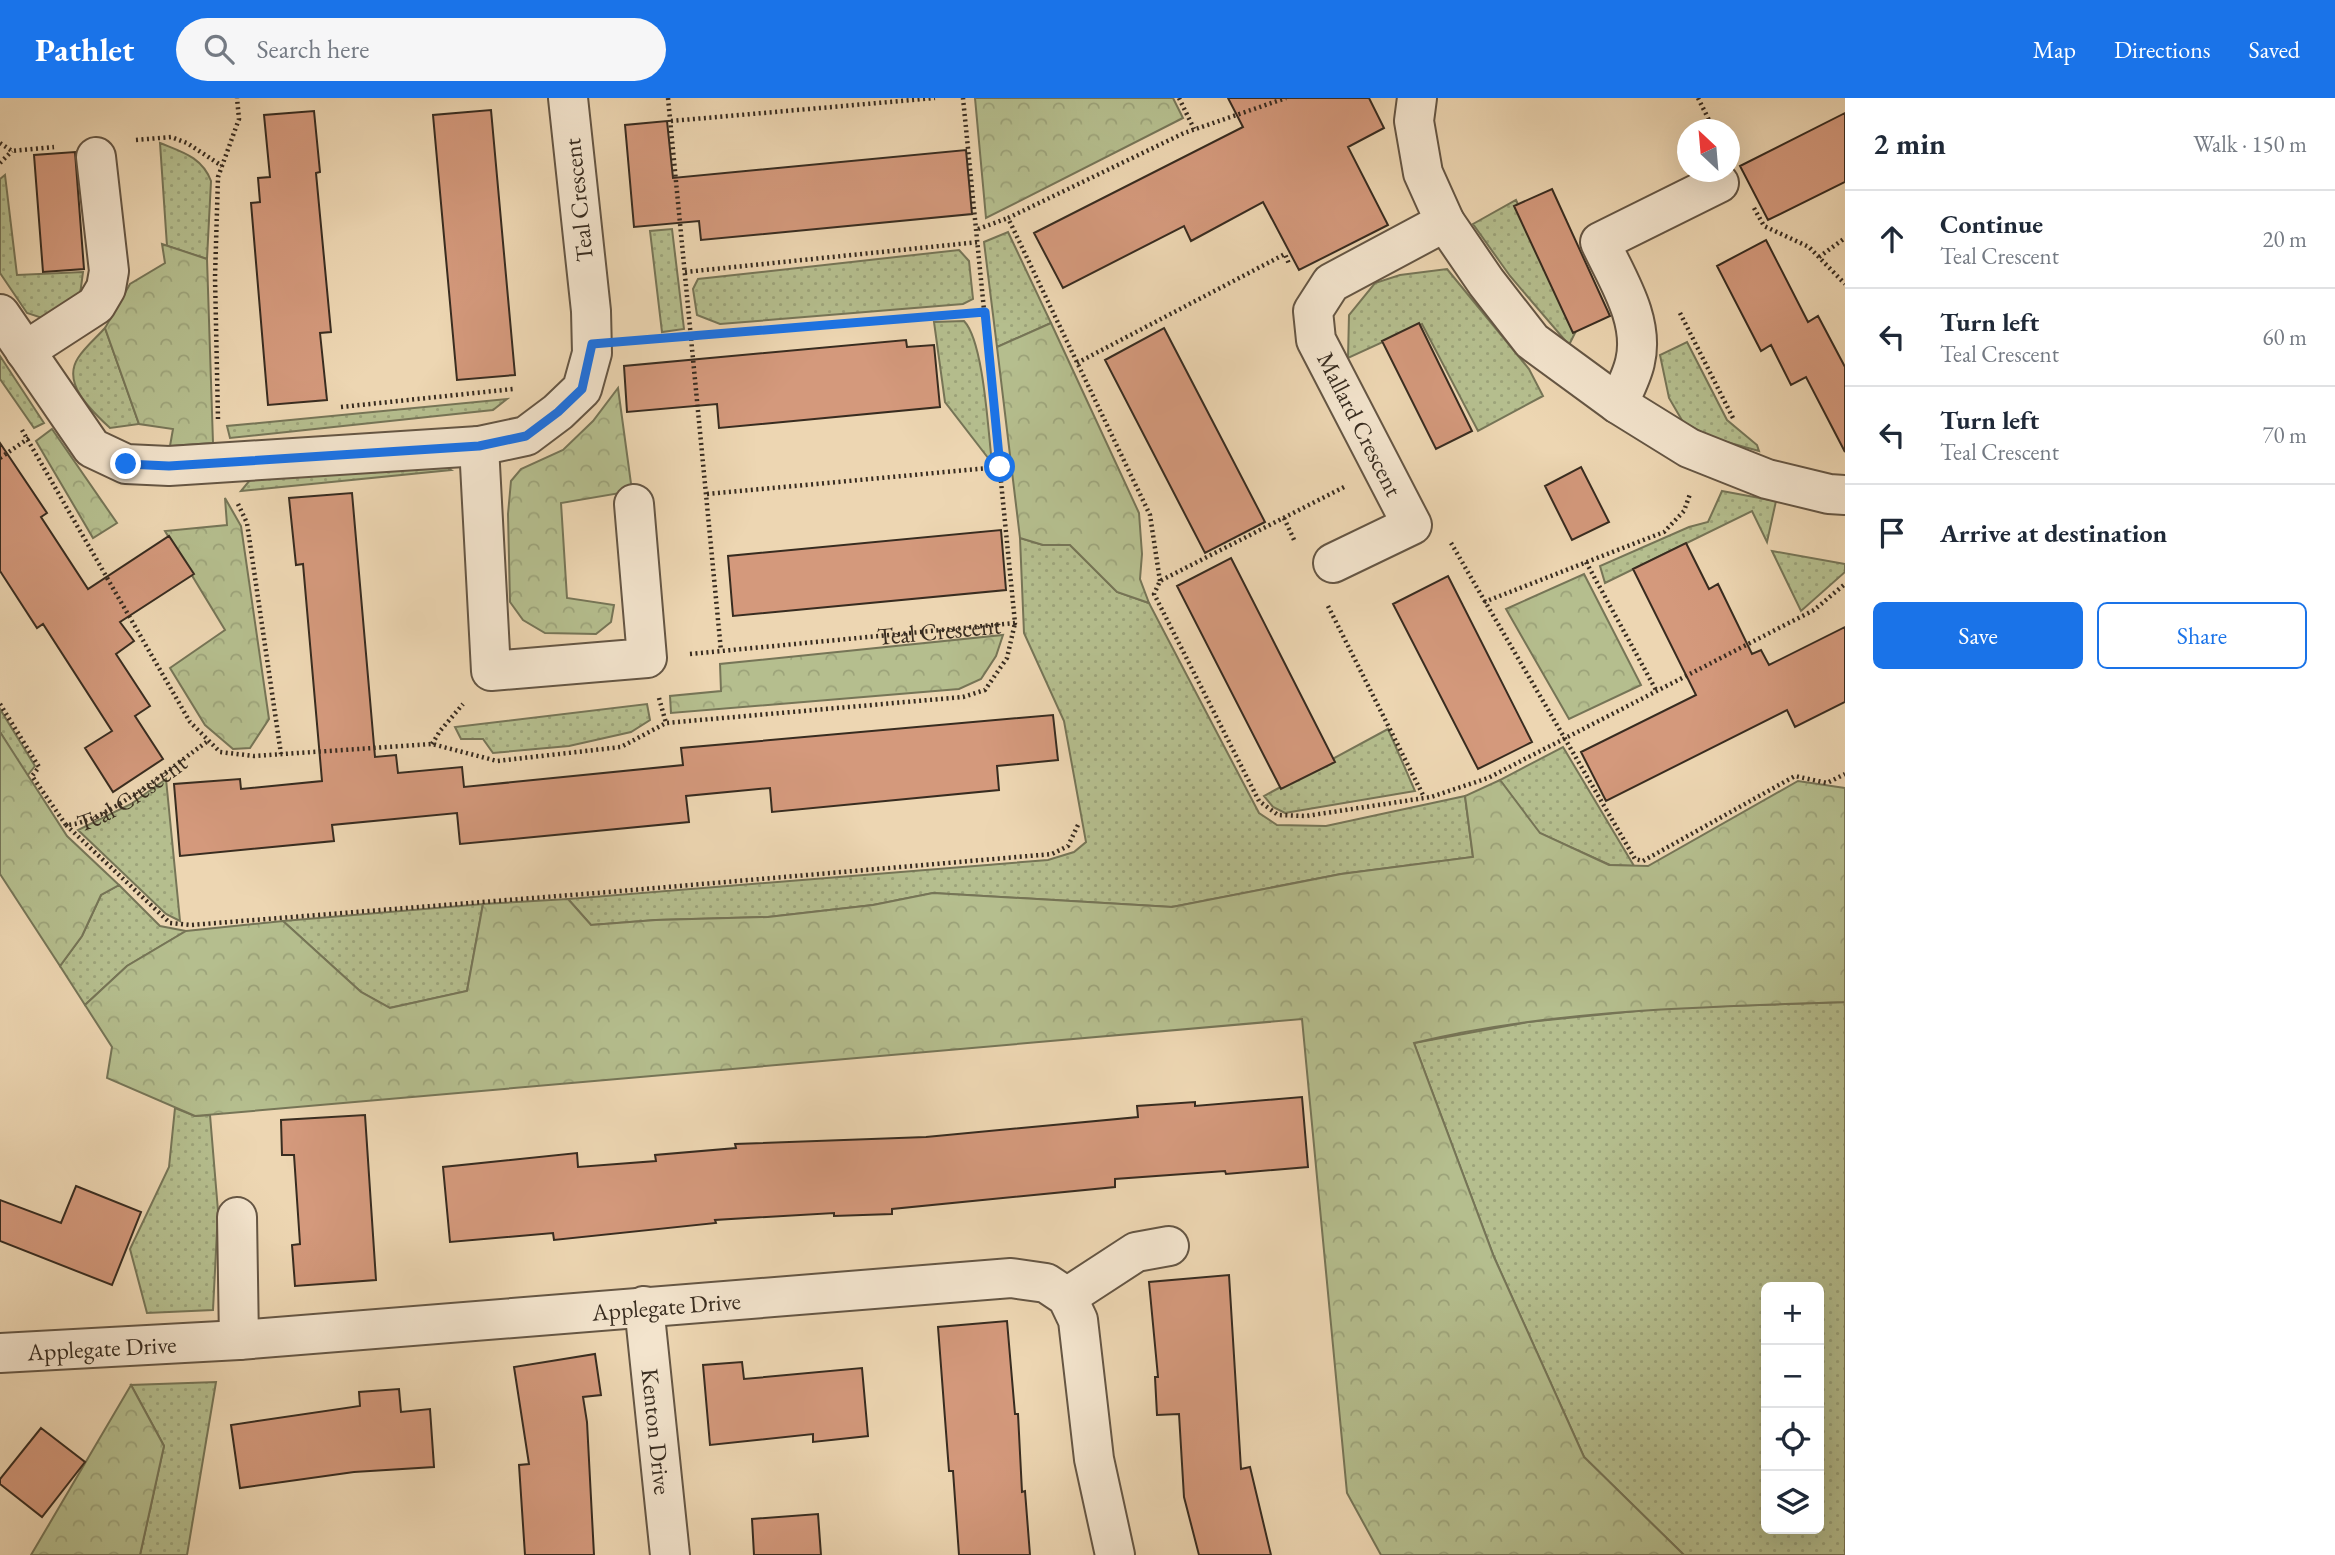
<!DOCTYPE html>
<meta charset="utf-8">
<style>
:root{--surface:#fff;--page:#f6f6f7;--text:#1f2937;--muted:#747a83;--line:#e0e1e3;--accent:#1a73e8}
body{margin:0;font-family:"EB Garamond",serif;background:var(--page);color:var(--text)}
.controls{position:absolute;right:21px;bottom:21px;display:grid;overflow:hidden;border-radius:10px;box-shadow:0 7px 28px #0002}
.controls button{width:63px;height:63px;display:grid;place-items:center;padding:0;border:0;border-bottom:2px solid var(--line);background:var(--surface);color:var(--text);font:35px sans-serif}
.compass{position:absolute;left:1677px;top:21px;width:63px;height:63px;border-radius:50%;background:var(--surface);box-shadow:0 7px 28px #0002;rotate:334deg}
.stop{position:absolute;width:21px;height:21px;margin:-16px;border:5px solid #1a73e8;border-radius:50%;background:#fff}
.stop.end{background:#1a73e8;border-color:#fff;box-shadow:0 2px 7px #0008}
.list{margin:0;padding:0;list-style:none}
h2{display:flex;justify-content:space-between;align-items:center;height:91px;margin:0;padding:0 28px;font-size:30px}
h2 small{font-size:23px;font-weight:400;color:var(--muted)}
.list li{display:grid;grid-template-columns:46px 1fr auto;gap:21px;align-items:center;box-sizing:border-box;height:98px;padding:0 28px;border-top:2px solid var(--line)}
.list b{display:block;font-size:26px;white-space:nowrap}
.list p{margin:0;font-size:23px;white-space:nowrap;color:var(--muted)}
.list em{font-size:23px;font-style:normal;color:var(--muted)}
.actions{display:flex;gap:14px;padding:21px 28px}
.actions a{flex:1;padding:16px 0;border:2px solid var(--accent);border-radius:10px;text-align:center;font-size:24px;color:var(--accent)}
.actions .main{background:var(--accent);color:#fff}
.icon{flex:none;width:38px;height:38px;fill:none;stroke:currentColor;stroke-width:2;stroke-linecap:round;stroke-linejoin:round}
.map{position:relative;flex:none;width:1845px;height:1457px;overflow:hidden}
header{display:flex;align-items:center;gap:42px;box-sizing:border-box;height:98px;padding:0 35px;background:var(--accent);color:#fff}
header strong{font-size:33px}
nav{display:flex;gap:38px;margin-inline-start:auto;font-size:24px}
.search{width:490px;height:63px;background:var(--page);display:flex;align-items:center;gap:18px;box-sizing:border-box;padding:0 24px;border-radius:38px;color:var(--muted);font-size:26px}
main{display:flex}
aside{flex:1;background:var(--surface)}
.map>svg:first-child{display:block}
.green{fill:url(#green-dots);stroke:#767557;stroke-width:2;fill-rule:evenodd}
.forest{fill:url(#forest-crowns);stroke:#767557;stroke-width:2}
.building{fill:#d4997c;stroke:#382c20;stroke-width:2}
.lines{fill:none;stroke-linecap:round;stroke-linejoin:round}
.minor-casing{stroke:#655644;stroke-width:42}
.path{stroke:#382c20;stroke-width:4.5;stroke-dasharray:2 3.5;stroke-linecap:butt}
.minor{stroke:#f3e4cd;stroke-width:38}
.route{stroke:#1a73e8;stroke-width:9}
.labels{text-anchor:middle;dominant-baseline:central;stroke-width:7;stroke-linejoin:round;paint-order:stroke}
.street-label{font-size:24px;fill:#382c20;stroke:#f3e4cd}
</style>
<header>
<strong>Pathlet</strong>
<div class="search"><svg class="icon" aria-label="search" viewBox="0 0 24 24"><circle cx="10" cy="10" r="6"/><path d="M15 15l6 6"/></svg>Search here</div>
<nav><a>Map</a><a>Directions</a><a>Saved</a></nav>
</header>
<main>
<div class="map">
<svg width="1845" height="1457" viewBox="0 0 1845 1457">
<defs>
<pattern id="green-dots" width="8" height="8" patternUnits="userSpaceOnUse" patternTransform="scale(1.75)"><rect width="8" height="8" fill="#b5be8e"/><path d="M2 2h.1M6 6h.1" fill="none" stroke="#9ca37a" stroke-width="1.8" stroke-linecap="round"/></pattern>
<pattern id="forest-crowns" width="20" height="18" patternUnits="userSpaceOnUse" patternTransform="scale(1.75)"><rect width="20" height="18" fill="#b5be8e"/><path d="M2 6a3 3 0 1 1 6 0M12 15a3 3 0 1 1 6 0" fill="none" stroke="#9ca37a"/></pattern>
</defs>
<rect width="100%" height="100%" fill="#edd6b2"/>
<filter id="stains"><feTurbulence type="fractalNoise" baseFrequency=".00286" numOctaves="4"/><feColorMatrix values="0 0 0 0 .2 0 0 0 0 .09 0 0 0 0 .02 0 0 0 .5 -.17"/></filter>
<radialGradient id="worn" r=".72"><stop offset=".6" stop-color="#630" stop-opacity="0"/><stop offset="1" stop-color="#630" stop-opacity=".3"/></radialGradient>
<path class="green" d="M160 45C182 54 202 59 211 83L207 161 167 148Z
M5 77 17 177 83 174 80 197 48 222 27 215 0 175V81Z
M1516 102 1576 233 1569 247 1510 178 1473 126Z
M672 131 684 231 662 234 650 133Z
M1008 134 1051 225 997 249 984 144Z
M959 152 969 163 973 201 963 206 720 226 697 217 693 191 698 181Z
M1447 171 1529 271 1543 298 1478 333 1422 226 1348 260 1349 217 1375 185 1400 177Z
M964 223C984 244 988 334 992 365L945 304 934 224Z
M105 230 139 326 110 330C93 314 61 286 78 260 85 249 96 240 105 230Z
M1687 244 1727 322 1757 347 1759 353 1712 340 1683 324 1669 300 1660 257Z
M0 258 44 325 34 330 0 281Z
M507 301 493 312 230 340 227 328Z
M436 363 451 372 241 393 250 382Z
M1722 393 1776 403 1767 444 1752 413 1605 485 1600 468 1689 429 1708 424Z
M1020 440 1043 447H1070L1117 494 1149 505 1259 715 1277 727 1326 728 1465 698 1473 759 1341 776 1172 809 933 795 873 807 768 819 656 822 591 827 568 801 1048 762 1074 754 1086 744 1064 623 1024 535Z
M1772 453 1845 466V474L1801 513Z
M647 606 650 622 631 634 569 648 493 655 483 641H461L455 629Z
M0 611 35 668 27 678 0 634Z
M1388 631 1415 693 1285 715 1273 709 1264 698Z
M1563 649 1634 768 1610 767 1539 735 1500 682Z
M166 681 180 823 166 816 78 732 131 706Z
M119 787 160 828 186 833 127 868 85 907 60 868 82 838 101 797Z
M483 806 467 893 389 910 361 894 283 823Z
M1845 904V1457H1684L1584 1359 1494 1159 1414 945 1528 924 1666 910ZM1766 1189H1819V1431H1766Z
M175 1010 195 1018 210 1017 218 1113 213 1212 147 1215 130 1151 169 1069Z
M216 1284 187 1457H140L164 1348 131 1287Z"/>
<path class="forest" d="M975 0H1173L1183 20 986 120Z
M162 146 207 161 213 345 170 348 173 331 139 326 105 230 130 186 165 165Z
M1051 225 1139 415 1142 456 1140 481 1149 505 1117 494 1070 447H1043L1020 440 997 249Z
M618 290 632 393 561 405 567 500 614 507 611 524 596 536 545 535 523 522 510 504 508 416 511 383 521 371 563 352 593 323Z
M52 331 117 425 93 440 36 343Z
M225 400 241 428 269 621 250 650 233 651 205 627 170 570 225 532 165 433 227 427Z
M1584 476 1641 587 1569 621 1506 511Z
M1003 537 996 558 981 581 959 591 671 615 670 598 721 593 720 566Z
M0 634 67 738 119 787 101 797 82 838 60 868 0 776Z
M1500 682 1540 735 1609 767 1648 768 1798 683 1845 690V904C1702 909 1555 911 1414 945L1494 1159 1584 1359 1684 1457H1381L1347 1395 1302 921 195 1018 107 980 112 949 85 907 127 868 186 833 283 823 361 894 390 910 467 893 483 806 568 801 591 827 656 822 768 819 873 807 933 795 1172 809 1341 776 1473 759 1465 698Z
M131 1287 164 1348 140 1457H31Z"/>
<path class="building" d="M1228 0H1369L1384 30 1348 49 1388 127 1299 172 1263 104 1191 143 1184 128 1063 190 1034 135 1243 29Z
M491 12 515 277 457 282 433 17Z
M314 13 320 74 316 75 331 234 320 235 327 302 268 307 251 105 260 104 258 80 270 79 264 17Z
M1845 15V84L1768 122 1740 68Z
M667 23 673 80 966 52 972 116 701 142 699 123 634 129 625 27Z
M75 54 84 171 43 174 34 57Z
M1552 91 1610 218 1573 235 1514 108Z
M1766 142 1808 224 1818 218 1845 269V354L1806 279 1791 287 1771 247 1761 253 1717 168Z
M1419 225 1472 333 1436 351 1382 243Z
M1164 230 1265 424 1205 455 1105 262Z
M906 242 907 249 934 247 940 309 719 330 717 306 627 314 624 268Z
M0 345 47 415 41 419 88 491 169 438 194 476 120 524 134 543 116 556 150 608 135 618 163 661 113 694 85 650 112 633 43 526 37 530 0 473Z
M1581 369 1609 424 1572 442 1545 388Z
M352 395 375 659 396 657 398 675 462 669 464 689 683 667 681 650 1053 617 1058 662 997 668 999 692 772 714 770 690 686 698 689 724 460 746 457 715 332 727 334 743 180 758 174 686 240 681 241 691 322 683 303 466 296 467 289 400Z
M1001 432 1006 492 733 518 728 458Z
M1686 445 1709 491 1718 486 1752 556 1761 552 1769 567 1845 529V604L1795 629 1787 612 1606 703 1581 654 1696 597 1633 471Z
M1231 460 1335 664 1281 691 1177 488Z
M1448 478 1532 644 1478 671 1393 506Z
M1302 999 1308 1069 1226 1076 1225 1073 1115 1081V1089L892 1111V1116L834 1118V1115L715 1122 716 1125 554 1142 553 1135 450 1144 443 1069 577 1055 578 1069 656 1063 655 1057 736 1050 735 1046 926 1039 1138 1019 1137 1008 1195 1004V1008Z
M365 1017 376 1182 295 1188 292 1147 300 1146 294 1057H282L281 1022Z
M76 1088 141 1114 112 1187 0 1143V1102L61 1125Z
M1229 1177 1241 1371 1250 1369 1271 1457H1199L1184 1399 1179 1316 1157 1317 1155 1279H1158L1149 1184Z
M1007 1223 1015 1316H1018L1022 1394 1025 1393 1030 1457H959L953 1373H949L938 1229Z
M595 1256 601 1297 583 1299 587 1324 594 1457H525L519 1367 529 1366 514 1269Z
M742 1264 744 1281 862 1270 868 1338 813 1344V1336L710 1347 703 1267Z
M399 1291 401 1314 430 1311 434 1369 354 1374 240 1390 231 1327 360 1308 359 1294Z
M41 1330 85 1364 42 1419 0 1386V1381Z
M818 1416 821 1457H754L752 1421Z"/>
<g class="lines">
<defs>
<g id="minor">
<path d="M1417 0 1414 23 1423 75 1445 124 1486 184 1532 243 1618 306 1689 350 1767 381 1829 396 1845 397"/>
<path d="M0 216 92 350 126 366 169 368 479 348 526 338 558 314 582 291 592 255 591 213 568 0"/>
<path d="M25 253 96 207 106 190 109 173 96 59"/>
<path d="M1618 306C1624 293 1632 278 1635 264 1645 222 1617 181 1600 144L1719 85"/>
<path d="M479 348 491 573 647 560 634 406"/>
<path d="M1333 465 1412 427 1316 242 1313 213 1331 185 1445 124"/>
<path d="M237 1119 239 1242"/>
<path d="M1067 1199 1136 1154 1169 1148"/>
<path id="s3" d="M644 1208 670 1457"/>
<path id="s4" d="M0 1255 239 1242 1011 1180 1046 1185 1067 1199 1078 1222 1094 1361 1115 1457"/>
</g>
</defs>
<use href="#minor" class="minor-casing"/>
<g class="path">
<path d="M668 0 721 553"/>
<path d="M1179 0 1194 31"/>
<path d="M1698 0 1714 32"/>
<path d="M671 23 935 0"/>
<path d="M136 42 171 39 187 45 222 68"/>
<path d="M0 45 12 53 54 49"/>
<path d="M0 65 12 53"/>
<path d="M1754 110 1764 128 1809 149 1845 186"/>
<path d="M978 131 1008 120"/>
<path d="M1819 159 1845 140"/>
<path d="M685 174 979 144"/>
<path d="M1680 215 1733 320"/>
<path d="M634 243 985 214"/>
<path d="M1077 265 1285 156 1289 166"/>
<path d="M341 309 513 291"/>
<path d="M218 321 215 179 218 79 239 21 237 0"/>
<path d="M22 332 190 624 220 654 254 658 432 646 497 663 621 649 666 625 963 599 985 592 1007 560 1015 525"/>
<path d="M0 360 29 340"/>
<path d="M1344 389 1160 483 1154 496 1259 703 1278 717 1306 718 1431 699 1488 680 1814 512 1845 486"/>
<path d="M707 396 1000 369"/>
<path d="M238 406 247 425 281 656"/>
<path d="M1284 420 1295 444"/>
<path d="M1451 445 1635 761 1643 763 1795 678 1827 685 1845 676"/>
<path d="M1586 464 1656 592"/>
<path d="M1160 483 1150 417 1008 120 1184 35 1286 0"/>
<path d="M1484 504 1664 434 1684 413 1690 396"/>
<path d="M1328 508 1424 699"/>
<path id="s1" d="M690 556 1015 525 963 0"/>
<path d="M659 600 666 625"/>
<path id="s2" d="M0 606 39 669 32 678 66 727C105 726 175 666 208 643"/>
<path d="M432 646 440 633 463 606"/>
<path d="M66 727 170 825 191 827 609 794 1052 756 1068 748 1078 727"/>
</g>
<use href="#minor" class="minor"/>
</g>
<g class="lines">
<path class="route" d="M126 366 169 368 479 348 526 338 558 314 582 291 592 246 985 214 1000 369"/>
</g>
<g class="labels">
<g class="street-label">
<text transform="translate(578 102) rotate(-96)">Teal Crescent</text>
<text transform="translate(1360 326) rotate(63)">Mallard Crescent</text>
<text stroke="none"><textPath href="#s1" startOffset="250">Teal Crescent</textPath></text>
<text stroke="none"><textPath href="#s2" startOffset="219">Teal Crescent</textPath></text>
<text stroke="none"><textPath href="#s4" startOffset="668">Applegate Drive</textPath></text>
<text stroke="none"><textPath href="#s4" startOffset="102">Applegate Drive</textPath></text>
<text stroke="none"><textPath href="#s3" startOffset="126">Kenton Drive</textPath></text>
</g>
</g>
<rect width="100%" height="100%" filter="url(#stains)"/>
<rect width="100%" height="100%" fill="url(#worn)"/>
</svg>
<div class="controls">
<button>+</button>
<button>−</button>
<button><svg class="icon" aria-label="locate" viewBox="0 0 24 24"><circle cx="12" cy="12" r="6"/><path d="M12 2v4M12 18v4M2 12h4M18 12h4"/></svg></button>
<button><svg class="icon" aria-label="layers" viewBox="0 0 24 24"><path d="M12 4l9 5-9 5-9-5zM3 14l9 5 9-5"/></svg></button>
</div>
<svg class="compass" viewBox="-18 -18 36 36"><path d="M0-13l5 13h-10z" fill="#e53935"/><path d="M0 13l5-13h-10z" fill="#747a83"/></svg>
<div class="stop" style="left:1000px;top:369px"></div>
<div class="stop end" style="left:126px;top:366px"></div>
</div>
<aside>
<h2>2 min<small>Walk · 150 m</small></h2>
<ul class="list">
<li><svg class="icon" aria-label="ahead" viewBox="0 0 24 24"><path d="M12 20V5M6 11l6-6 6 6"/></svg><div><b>Continue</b><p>Teal Crescent</p></div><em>20 m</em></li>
<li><svg class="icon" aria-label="left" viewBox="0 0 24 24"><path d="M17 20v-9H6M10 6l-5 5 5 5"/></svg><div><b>Turn left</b><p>Teal Crescent</p></div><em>60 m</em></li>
<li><svg class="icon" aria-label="left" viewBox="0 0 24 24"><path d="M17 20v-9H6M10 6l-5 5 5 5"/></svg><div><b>Turn left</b><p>Teal Crescent</p></div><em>70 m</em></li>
<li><svg class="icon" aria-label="arrive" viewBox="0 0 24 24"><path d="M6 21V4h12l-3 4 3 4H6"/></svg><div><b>Arrive at destination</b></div></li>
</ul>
<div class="actions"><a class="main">Save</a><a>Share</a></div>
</aside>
</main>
